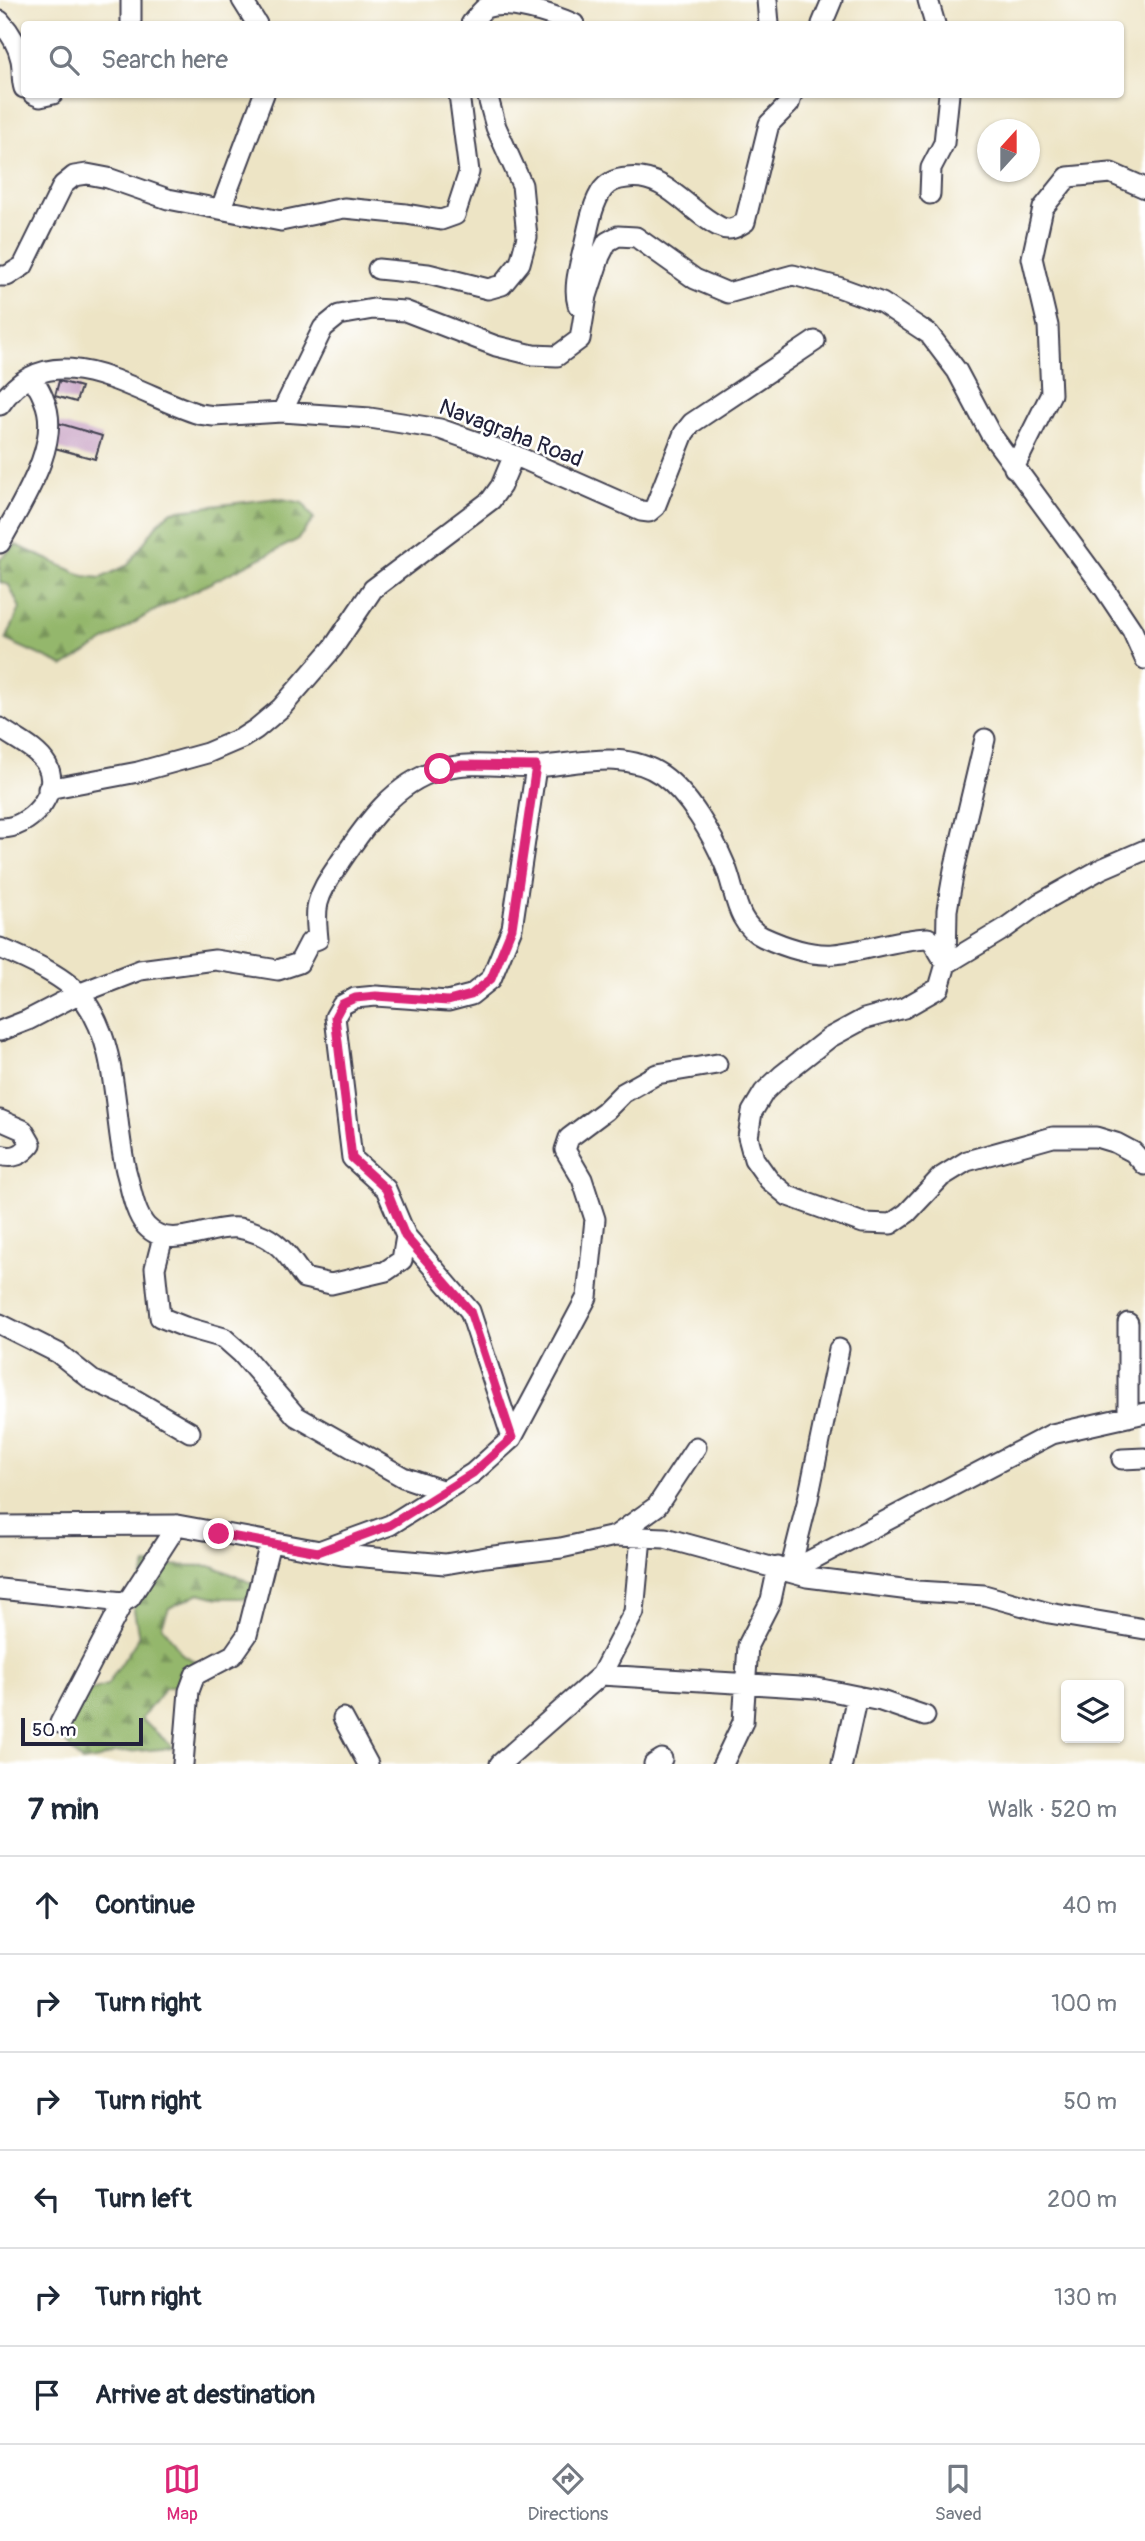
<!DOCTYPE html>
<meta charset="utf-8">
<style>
:root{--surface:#fff;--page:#f6f6f7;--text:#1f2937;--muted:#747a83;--line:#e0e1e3;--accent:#db2777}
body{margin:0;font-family:Pangolin,sans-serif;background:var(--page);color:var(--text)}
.controls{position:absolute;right:21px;bottom:21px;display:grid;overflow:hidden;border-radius:7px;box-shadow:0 2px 5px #0004}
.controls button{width:63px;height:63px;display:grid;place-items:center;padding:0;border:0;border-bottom:2px solid var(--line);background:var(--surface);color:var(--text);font:35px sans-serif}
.compass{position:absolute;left:977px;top:119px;width:63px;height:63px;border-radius:50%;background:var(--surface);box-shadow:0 2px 5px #0004;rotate:21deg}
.scale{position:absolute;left:21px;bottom:18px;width:122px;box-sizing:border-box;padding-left:7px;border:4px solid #22223b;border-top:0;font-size:19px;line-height:24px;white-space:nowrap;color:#22223b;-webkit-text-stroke:5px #fff;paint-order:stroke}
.stop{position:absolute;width:21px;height:21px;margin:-16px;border:5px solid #db2777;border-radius:50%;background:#fff}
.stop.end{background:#db2777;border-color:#fff;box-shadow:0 2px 7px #0008}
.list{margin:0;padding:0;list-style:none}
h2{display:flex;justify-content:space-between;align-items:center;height:91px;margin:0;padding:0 28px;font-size:30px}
h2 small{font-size:23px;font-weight:400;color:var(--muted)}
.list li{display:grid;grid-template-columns:46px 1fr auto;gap:21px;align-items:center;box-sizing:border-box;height:98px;padding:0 28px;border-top:2px solid var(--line)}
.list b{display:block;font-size:26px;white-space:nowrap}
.list em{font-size:23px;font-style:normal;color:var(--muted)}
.icon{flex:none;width:38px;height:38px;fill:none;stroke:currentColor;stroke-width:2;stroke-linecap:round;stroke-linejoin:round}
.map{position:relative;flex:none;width:1145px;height:1764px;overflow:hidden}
.search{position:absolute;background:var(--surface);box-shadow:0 2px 5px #0004;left:21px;right:21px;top:21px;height:77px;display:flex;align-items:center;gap:18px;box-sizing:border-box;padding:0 24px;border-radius:7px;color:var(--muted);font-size:26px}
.sheet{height:679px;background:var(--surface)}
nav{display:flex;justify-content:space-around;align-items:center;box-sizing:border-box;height:98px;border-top:2px solid var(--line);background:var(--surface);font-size:19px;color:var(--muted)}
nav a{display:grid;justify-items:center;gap:4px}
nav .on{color:var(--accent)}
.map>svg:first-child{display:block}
.forest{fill:url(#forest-firs);stroke:#5b6c54;stroke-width:2}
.building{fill:#caa5c6}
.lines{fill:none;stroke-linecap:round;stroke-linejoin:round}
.street-casing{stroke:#403f50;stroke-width:23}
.street{stroke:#fff;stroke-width:19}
.route{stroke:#db2777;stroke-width:9}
.labels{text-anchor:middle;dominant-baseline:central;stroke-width:5;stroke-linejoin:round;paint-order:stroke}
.street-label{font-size:23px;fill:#22223b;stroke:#fff}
</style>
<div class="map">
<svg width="1145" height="1764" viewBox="0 0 1145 1764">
<defs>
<pattern id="forest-firs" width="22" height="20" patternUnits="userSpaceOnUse" patternTransform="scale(1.75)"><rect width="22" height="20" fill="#94b76c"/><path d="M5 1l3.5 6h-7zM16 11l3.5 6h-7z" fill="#78945a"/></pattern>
</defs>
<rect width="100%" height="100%" fill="#fff"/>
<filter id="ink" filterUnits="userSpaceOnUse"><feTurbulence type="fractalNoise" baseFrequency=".0143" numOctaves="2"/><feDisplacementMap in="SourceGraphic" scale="14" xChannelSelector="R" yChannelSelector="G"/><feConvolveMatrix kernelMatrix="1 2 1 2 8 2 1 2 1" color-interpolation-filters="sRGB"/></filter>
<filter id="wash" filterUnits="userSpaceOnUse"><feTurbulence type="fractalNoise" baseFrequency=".00686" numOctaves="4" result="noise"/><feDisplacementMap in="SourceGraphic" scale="28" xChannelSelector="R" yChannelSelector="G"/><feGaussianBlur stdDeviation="1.57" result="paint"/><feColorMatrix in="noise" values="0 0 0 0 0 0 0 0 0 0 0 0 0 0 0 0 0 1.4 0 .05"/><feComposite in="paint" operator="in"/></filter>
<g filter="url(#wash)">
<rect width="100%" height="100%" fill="#ede4c5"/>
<path class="forest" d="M277 498 303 503 314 519 297 540 152 612 64 666 6 640 20 608 9 585 0 582V559L16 545 84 576 101 578 128 565 158 523 172 511Z
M146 1565 213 1566 263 1588 249 1598H218L199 1593 169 1608 162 1625 182 1654 197 1662 183 1685 165 1688 141 1719 174 1748 114 1753 99 1759 82 1762C62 1739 54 1732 58 1701L107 1685 139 1637 133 1605Z"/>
<g id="blocks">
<path class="building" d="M59 381 81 387 76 402 55 396Z
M58 423 102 436 95 459 51 447Z"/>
</g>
</g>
<g filter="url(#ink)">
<use href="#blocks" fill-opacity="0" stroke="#403f50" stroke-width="2"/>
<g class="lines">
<defs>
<path id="street" d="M242 0 257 24
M767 0 769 24
M928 0 935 24
M0 21C10 32 18 45 21 60 23 70 21 79 24 88
M131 24V0
M471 24C475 19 480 12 485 8 509 0 551 14 574 24
M822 24 832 0
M33 94 40 97 53 94
M930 194 931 168 944 143 949 94
M221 208 264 94
M378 269 428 274 488 289 502 285 520 263 527 237 522 185 496 127 487 94
M0 276H7L23 266 63 185 74 176 87 174 108 178 168 199 281 221 344 208 406 214 441 220 455 215 469 172 459 94
M578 305C573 288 579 268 583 251 588 232 591 205 603 189 610 181 617 179 627 178 667 173 688 212 720 227 730 232 737 227 745 222L769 124 789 104 792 94
M0 405C52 329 134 394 199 414L214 416 282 412 370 418 440 429 514 455 641 511 649 512 655 507 684 433 692 423 815 341
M282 412 323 328 339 315 373 309 405 311 496 346 533 355 557 356 580 339 587 296 600 256 607 242 618 236 636 237 695 279 728 293 793 275 838 287 882 303 929 334 957 371 990 433 1106 591 1132 630 1145 659
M1014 468 1051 394 1048 326 1032 258 1043 208 1068 177 1111 173 1145 188
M0 543C20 505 63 443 44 400 40 390 38 384 27 379
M0 728C15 739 37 748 47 765 62 793 28 830 0 828
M48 789 138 772 207 753 242 738 256 729 281 708 333 648 373 589 491 500 501 486 514 455
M0 948C26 959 68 977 85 1001 119 1048 113 1116 126 1171 131 1188 134 1212 146 1226 170 1252 209 1225 238 1228 245 1229 257 1233 264 1236 282 1245 292 1261 304 1278L331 1284 386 1271 402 1260 406 1236 386 1189 352 1158 335 1017 342 1005 355 998 376 996 448 1001 471 995 491 979 512 928 536 767
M946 963 947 910 954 870 985 739
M946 964 1004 929 1040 903 1101 869 1145 850
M0 1031 28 1020 78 994 140 970 215 960 278 970 299 963 310 942 318 939C317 927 315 915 318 903 322 887 332 875 341 861 366 824 394 783 439 770 474 759 510 769 545 766 584 762 628 751 662 775 689 794 713 836 725 865 736 891 735 924 763 937 785 947 810 956 834 954 866 951 896 939 928 938L933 942 946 964 939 988 904 1008 864 1019 829 1038 782 1075 764 1092 752 1112 748 1137 754 1159 769 1180 788 1196 863 1223 891 1224 907 1213 941 1177 967 1161 1053 1137H1096L1116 1143 1133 1152 1145 1165
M0 1120 23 1130 31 1144C22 1155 14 1159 0 1155
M406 1236 470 1311 512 1438
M163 1237 155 1268 160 1317 185 1327 224 1338 242 1354 296 1416 403 1477 444 1491
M1128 1323V1417
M0 1324 58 1353 92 1380 132 1398 190 1432
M839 1349 808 1499 790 1571 1052 1434 1145 1413
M1122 1459 1145 1458
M0 1526 177 1525 342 1555 445 1564 486 1557 561 1548 615 1536 665 1538 807 1577 918 1591 984 1595 1049 1613 1145 1629
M615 1536 657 1506 696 1447
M319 1551 390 1525 473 1473 512 1438 587 1297 595 1219 582 1179 565 1150 569 1138 605 1111 623 1093 657 1074 717 1064
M0 1589 123 1602 130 1598 177 1525
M601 1675 634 1612 641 1537
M343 1718 368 1764
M60 1723 123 1602
M183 1764 189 1691 195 1675 233 1655 247 1635 270 1543
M500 1764 601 1675 817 1688 881 1701 925 1716
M654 1764 662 1759
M723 1764 743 1722 748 1645 771 1600 778 1567
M842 1764 857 1696"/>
</defs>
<use href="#street" class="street-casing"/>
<use href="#street" class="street"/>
</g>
</g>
<g class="lines" filter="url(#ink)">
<path class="route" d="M219 1534 318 1552 390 1525 473 1473 512 1438 470 1311 405 1236 386 1189 352 1158 335 1017 342 1004 355 998 376 996 448 1001 471 995 491 979 512 928 536 766 462 765 440 769"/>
</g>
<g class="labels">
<g class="street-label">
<text transform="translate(511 433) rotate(21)">Navagraha Road</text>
</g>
</g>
</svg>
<div class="controls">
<button><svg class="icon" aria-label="layers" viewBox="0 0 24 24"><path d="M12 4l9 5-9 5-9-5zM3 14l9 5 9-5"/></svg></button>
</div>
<svg class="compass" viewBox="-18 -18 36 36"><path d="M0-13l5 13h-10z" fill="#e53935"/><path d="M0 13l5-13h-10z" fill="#747a83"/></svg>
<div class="scale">50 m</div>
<div class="stop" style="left:440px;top:769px"></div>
<div class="stop end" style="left:219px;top:1534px"></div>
<div class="search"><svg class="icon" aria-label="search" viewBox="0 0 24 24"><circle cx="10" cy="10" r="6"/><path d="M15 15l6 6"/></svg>Search here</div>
</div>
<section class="sheet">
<h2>7 min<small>Walk · 520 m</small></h2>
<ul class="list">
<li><svg class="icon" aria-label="ahead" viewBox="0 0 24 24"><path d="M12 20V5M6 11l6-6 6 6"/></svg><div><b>Continue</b></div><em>40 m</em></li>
<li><svg class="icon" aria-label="right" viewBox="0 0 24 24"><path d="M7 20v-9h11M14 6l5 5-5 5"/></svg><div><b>Turn right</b></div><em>100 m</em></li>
<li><svg class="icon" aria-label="right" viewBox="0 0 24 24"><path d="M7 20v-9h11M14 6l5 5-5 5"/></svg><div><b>Turn right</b></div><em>50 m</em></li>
<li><svg class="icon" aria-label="left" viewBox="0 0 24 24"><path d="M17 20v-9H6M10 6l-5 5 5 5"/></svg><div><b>Turn left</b></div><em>200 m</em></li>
<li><svg class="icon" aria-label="right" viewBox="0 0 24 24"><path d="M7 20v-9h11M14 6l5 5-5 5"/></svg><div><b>Turn right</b></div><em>130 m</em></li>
<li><svg class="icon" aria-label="arrive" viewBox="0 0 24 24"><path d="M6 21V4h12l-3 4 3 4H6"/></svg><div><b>Arrive at destination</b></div></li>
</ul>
</section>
<nav>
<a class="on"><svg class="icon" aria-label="map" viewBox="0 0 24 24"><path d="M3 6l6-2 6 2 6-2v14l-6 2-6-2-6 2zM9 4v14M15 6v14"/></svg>Map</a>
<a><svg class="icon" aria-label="directions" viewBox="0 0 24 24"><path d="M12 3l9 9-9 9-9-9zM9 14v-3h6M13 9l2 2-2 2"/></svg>Directions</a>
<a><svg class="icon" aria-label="saved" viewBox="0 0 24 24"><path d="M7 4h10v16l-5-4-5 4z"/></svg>Saved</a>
</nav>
